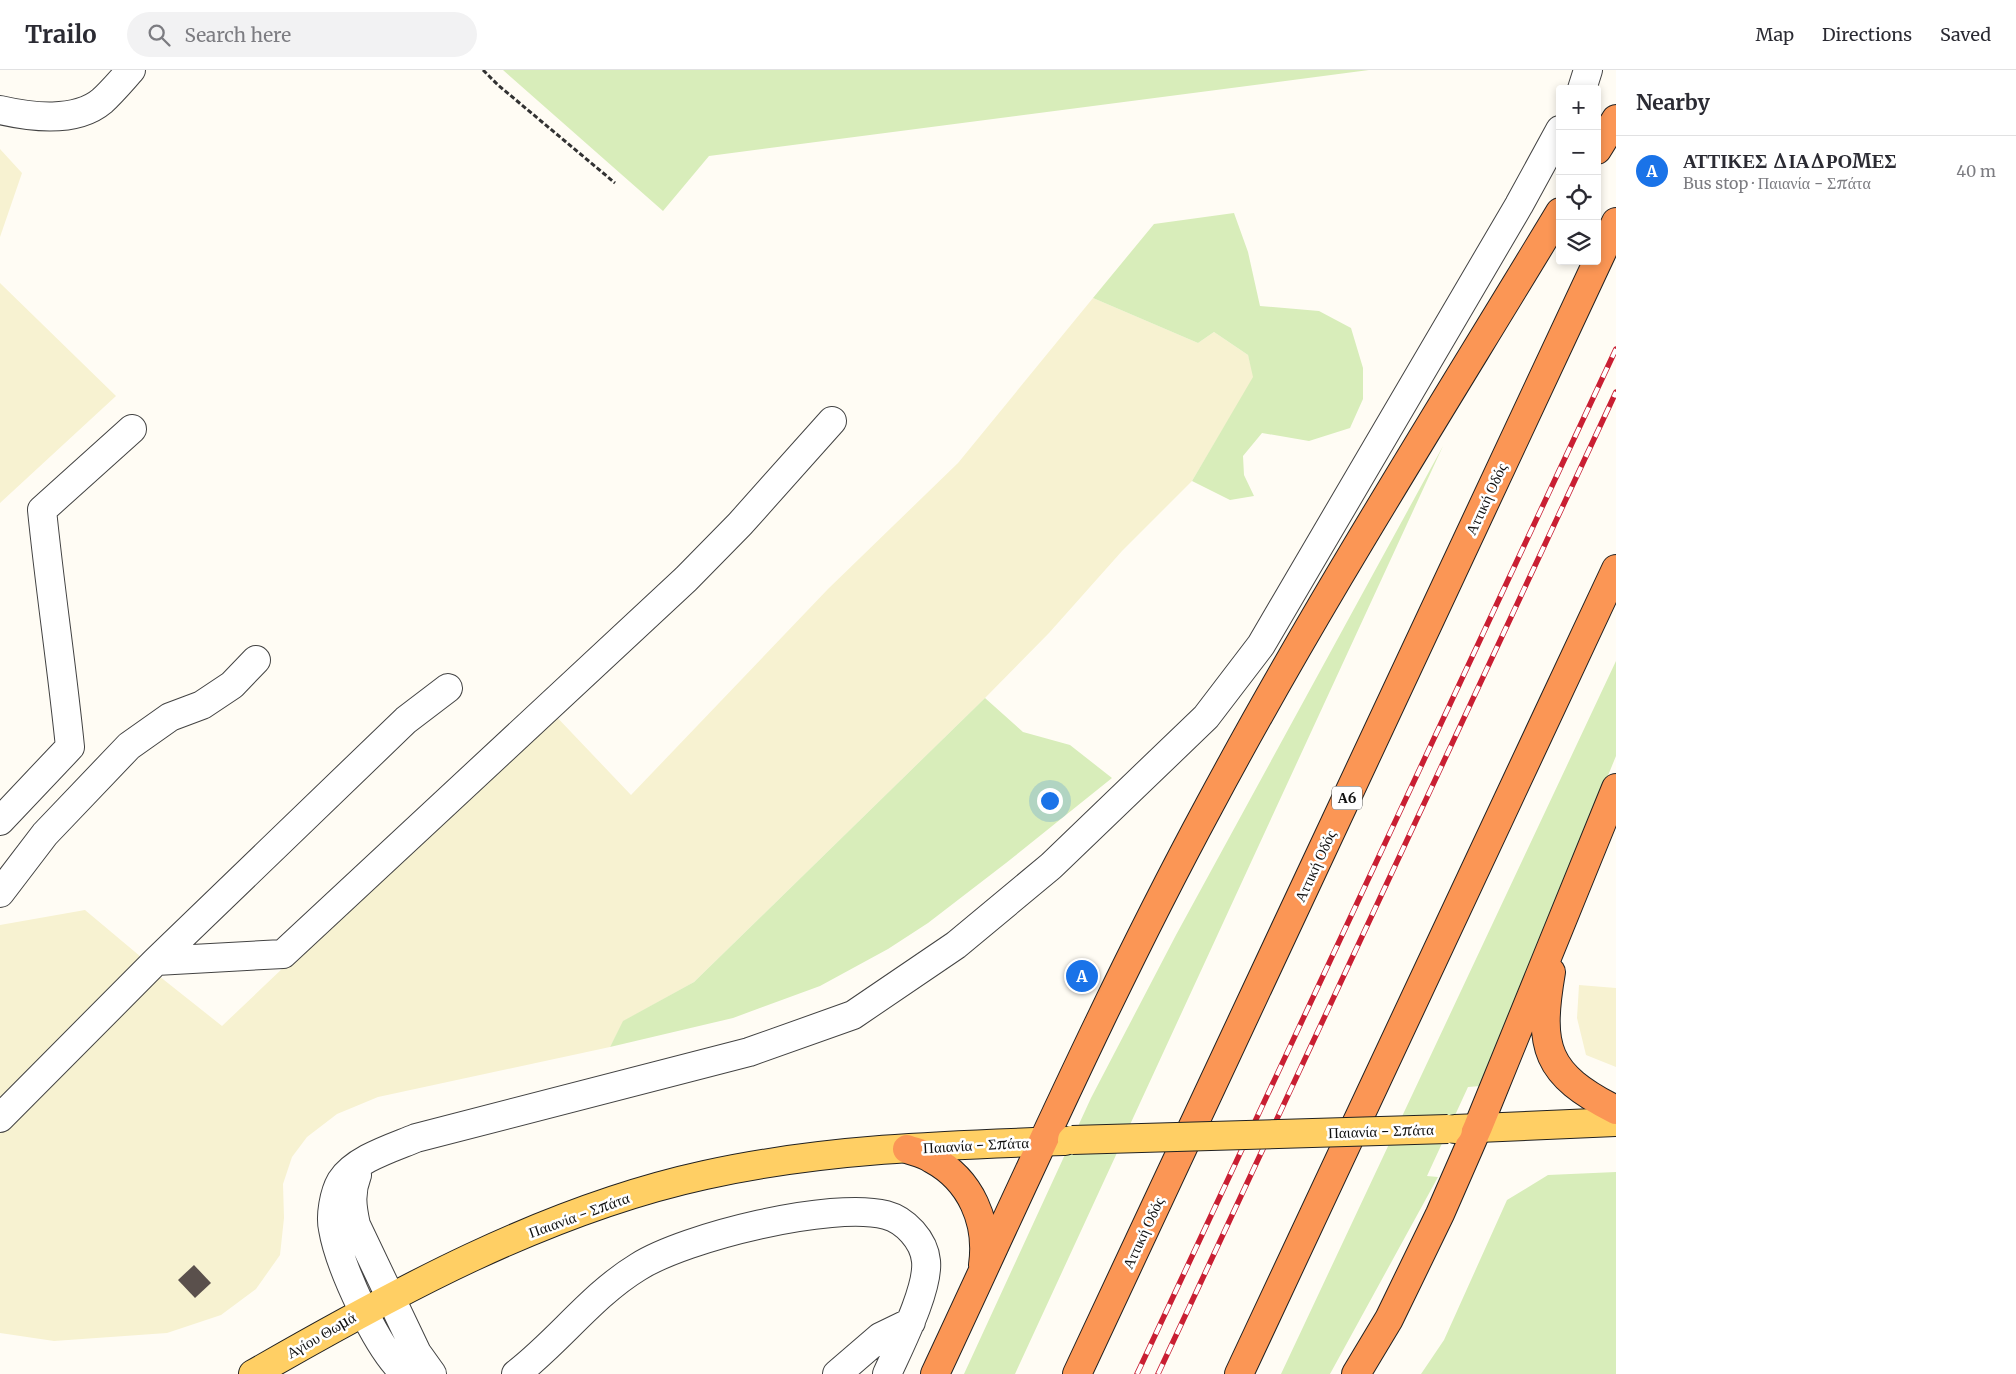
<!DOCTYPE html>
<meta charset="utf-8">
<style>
:root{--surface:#fff;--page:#f2f2f3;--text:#2b2b33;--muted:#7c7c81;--line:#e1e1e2;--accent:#1a73e8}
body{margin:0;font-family:Merriweather,serif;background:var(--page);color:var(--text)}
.controls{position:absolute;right:15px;top:15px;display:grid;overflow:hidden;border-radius:5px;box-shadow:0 2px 8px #0003}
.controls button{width:45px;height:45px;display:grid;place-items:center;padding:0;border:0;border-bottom:1px solid var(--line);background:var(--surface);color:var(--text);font:25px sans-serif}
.you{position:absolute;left:1049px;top:730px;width:18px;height:18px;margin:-12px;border:4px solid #fff;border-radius:50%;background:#1a73e8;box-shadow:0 0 0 8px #1a73e833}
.badge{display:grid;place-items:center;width:32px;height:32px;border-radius:50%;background:var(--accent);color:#fff;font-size:16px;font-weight:700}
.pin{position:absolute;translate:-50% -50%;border:2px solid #fff;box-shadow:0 1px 5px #0006}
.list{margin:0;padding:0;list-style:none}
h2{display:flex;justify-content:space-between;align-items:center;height:65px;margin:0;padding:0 20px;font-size:21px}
h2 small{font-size:16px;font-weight:400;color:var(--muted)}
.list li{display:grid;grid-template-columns:32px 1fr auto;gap:15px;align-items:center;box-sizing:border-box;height:70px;padding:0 20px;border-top:1px solid var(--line)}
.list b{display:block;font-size:19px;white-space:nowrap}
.list p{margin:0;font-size:16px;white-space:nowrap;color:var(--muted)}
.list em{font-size:16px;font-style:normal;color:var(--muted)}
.icon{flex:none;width:28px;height:28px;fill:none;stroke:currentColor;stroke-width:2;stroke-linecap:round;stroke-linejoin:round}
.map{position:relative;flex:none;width:1616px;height:1304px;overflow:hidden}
header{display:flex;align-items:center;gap:30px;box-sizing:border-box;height:70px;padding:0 25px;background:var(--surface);border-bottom:1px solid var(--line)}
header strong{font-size:24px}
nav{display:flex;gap:28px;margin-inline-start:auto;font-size:18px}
.search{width:350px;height:45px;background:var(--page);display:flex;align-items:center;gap:12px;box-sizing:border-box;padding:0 18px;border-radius:28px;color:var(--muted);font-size:19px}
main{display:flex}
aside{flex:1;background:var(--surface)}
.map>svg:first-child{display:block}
.farmland{fill:#f7f2d1}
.green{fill:#d8edba}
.building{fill:#5a504c}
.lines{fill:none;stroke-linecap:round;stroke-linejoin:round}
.minor-casing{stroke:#434343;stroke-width:30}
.major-casing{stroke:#212121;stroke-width:30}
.highway-casing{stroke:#212121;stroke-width:30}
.path{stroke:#323232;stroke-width:3;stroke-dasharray:5 2.5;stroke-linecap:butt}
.minor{stroke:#fff;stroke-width:28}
.major{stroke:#ffcf64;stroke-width:28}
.highway{stroke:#fb9655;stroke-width:28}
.rail-casing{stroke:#c91f33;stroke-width:5.5}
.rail{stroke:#fff;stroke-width:4;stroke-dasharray:11;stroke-linecap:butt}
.major-bridge-casing{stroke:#212121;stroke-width:30;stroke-linecap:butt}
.major-bridge{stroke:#ffcf64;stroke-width:28}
.labels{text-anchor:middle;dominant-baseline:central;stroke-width:5;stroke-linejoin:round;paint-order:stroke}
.shield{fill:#fff;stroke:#585858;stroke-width:1}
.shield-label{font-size:14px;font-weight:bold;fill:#101010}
.street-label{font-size:15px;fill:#101010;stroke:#fff}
</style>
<header>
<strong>Trailo</strong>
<div class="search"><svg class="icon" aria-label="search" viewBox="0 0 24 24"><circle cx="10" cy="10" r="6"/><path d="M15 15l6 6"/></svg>Search here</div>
<nav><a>Map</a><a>Directions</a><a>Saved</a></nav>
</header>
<main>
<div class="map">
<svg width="1616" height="1304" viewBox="0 0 1616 1304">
<rect width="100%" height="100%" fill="#fffcf4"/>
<path class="farmland" d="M0 79 22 103 0 167Z
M0 213 116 326 0 433Z
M1093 228 1198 273 1214 262 1248 285 1254 307 1192 411 1122 481 1049 563 985 628 694 912 624 951 610 977 378 1027 337 1044 307 1067 292 1087 283 1114 284 1148 280 1185 256 1219 221 1245 167 1263 54 1271 0 1263V1056L154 902 222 956 552 642 631 725 828 519 958 393Z
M85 840 141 887 0 1029V855Z
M1579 915 1616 918V997L1586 985 1577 948Z"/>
<path class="green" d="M503 0H1369L709 86 663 141Z
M1234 143 1248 182 1260 236 1319 241 1351 258 1363 298V329L1350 358 1309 371 1262 363 1243 386 1244 405 1254 426 1230 430 1192 411 1253 307 1248 285 1214 262 1198 273 1093 228 1154 154Z
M1443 376 1015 1304H964L1091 1028 1176 865Z
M1616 591V686L1481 1016 1468 1017 1427 1106 1438 1107 1330 1304H1281Z
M985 628 1023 662 1070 675 1112 708 1006 793 928 853 888 879 820 916 733 948 610 977 623 951 694 912Z
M1616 1102V1304H1421L1444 1270 1507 1130 1548 1105Z"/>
<path class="building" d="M194 1195 211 1213 195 1228 178 1210Z"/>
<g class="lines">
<defs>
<path id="minor" d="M1582 19 1588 0
M0 40C30 47 76 53 102 31 112 22 122 10 131 0
M0 751 70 677C62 598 50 519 42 440L132 359
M0 823 45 764 129 676 170 647 202 635 232 615 256 590
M156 891 283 884 686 509 740 454 832 351
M0 1048 156 891 406 650 448 618
M357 1105C350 1123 352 1137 356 1155L417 1283 432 1304
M406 1304C378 1282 339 1195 333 1159 330 1146 334 1123 341 1111 355 1089 392 1078 416 1068L749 982 853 945 956 875 1051 796 1206 647 1261 575 1519 135 1560 60
M516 1304C559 1271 592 1225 638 1197 685 1167 832 1131 886 1145 905 1150 924 1170 926 1191 929 1219 899 1277 887 1304
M837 1304 880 1267 911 1252"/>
<path id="major" d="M1455 1059 1616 1052
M253 1304C394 1223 545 1140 705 1105 822 1079 945 1075 1065 1071"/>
<path id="highway" d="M1597 80 1616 49
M1551 902C1538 978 1545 1004 1616 1040
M907 1079C915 1082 925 1084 932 1089 971 1110 989 1152 983 1195
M935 1304C1024 1114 1109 921 1209 736 1317 534 1441 339 1560 142
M1077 1304 1616 152
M1239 1304 1616 499
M1356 1304 1389 1249 1440 1144 1478 1057 1616 718"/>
</defs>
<use href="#minor" class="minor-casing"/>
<use href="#major" class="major-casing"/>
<use href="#highway" class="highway-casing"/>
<path class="path" d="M483 0 498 15 615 113"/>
<use href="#minor" class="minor"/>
<use href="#major" class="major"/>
<use href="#highway" class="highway"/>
<defs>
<path id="rail" d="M1137 1304 1616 279
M1158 1304 1616 322"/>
</defs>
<use href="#rail" class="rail-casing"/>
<use href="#rail" class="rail"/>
<defs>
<path id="major-bridge" d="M1072 1070 1448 1059"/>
</defs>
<use href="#major-bridge" class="major-bridge-casing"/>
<use href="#major-bridge" class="major-bridge"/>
</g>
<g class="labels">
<rect class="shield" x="1332" y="716.5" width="30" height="23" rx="4"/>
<g class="shield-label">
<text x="1347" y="728">Α6</text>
</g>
<g class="street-label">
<text transform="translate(1486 429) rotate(-65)">Αττική Οδός</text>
<text transform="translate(1315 796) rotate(-65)">Αττική Οδός</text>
<text transform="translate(1381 1061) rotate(-2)">Παιανία - Σπάτα</text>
<text transform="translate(976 1075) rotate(-3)">Παιανία - Σπάτα</text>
<text transform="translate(579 1145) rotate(-20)">Παιανία - Σπάτα</text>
<text transform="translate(1143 1163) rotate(-65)">Αττική Οδός</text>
<text transform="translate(321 1265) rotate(-30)">Αγίου Θωμά</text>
</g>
</g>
</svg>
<div class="controls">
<button>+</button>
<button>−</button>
<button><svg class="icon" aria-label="locate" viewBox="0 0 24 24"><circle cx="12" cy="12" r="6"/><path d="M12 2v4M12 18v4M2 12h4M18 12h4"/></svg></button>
<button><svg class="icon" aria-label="layers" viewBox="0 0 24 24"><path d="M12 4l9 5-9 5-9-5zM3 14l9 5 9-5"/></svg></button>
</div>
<div class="you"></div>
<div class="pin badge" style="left:1082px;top:906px">A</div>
</div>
<aside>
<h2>Nearby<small></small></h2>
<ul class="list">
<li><span class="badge">A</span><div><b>ΑΤΤΙΚΕΣ ΔΙΑΔΡΟΜΕΣ</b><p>Bus stop · Παιανία - Σπάτα</p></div><em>40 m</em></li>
</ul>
</aside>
</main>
